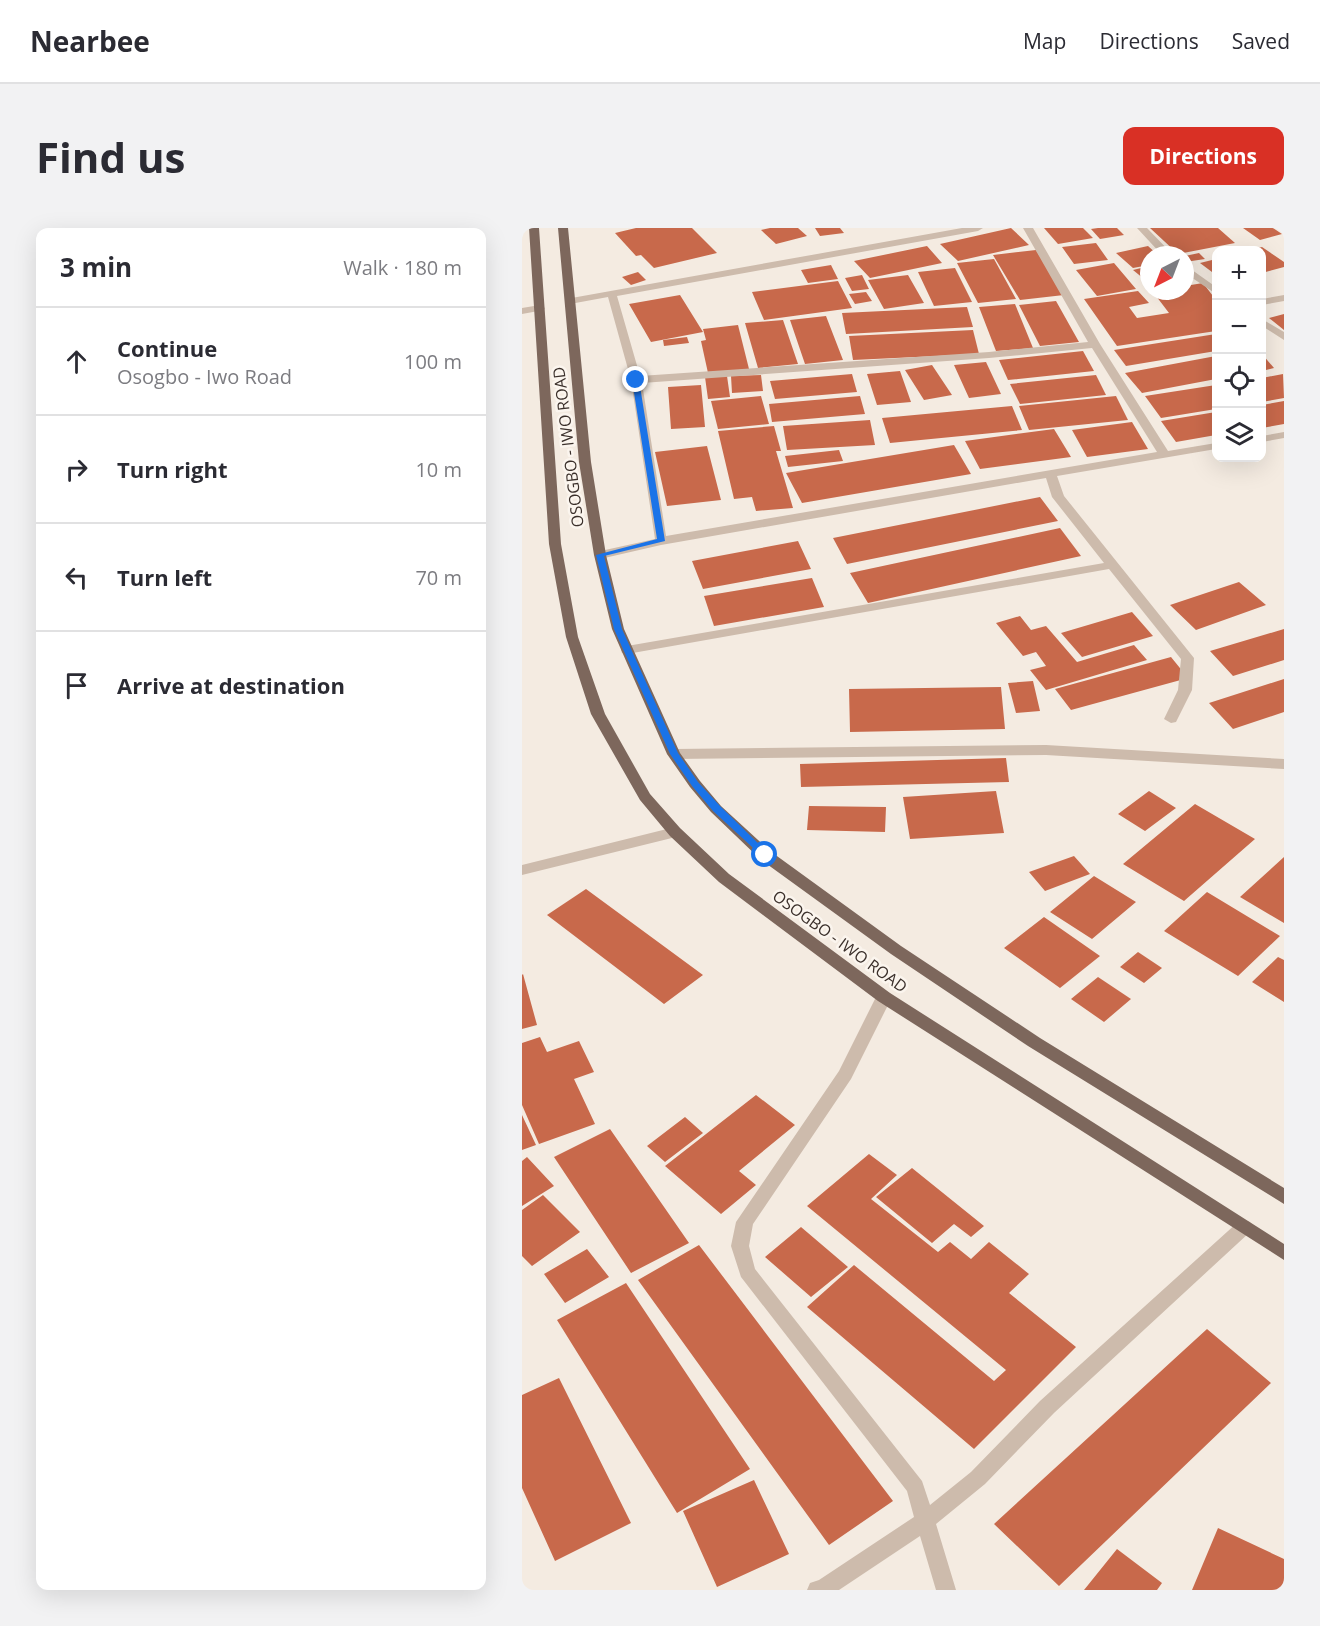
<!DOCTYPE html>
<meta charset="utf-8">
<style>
:root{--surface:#fff;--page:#f2f2f3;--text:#2b2b33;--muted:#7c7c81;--line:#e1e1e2;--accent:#d93025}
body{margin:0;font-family:"Open Sans",sans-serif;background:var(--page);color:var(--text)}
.controls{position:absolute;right:18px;top:18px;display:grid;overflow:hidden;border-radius:12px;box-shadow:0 6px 24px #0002}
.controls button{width:54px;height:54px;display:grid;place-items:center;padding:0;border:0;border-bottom:2px solid var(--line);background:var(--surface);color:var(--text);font:30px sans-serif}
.compass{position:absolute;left:618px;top:18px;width:54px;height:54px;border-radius:50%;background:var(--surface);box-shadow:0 6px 24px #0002;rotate:222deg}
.stop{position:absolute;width:18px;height:18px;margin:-14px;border:4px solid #1a73e8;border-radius:50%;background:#fff}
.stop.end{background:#1a73e8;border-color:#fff;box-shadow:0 2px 6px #0008}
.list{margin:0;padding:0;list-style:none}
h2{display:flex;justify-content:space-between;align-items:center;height:78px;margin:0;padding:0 24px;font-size:26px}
h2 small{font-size:20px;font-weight:400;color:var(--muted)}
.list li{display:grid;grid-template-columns:39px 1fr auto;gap:18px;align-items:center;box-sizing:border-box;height:108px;padding:0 24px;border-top:2px solid var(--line)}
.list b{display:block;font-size:22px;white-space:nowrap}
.list p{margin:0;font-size:20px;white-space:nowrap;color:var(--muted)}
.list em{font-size:20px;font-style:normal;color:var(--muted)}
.icon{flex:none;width:33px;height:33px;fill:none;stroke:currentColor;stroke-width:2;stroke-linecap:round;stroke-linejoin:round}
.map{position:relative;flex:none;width:762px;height:1362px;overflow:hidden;border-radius:12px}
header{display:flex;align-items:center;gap:36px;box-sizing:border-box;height:84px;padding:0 30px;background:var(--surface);border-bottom:2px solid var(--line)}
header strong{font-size:28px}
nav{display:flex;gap:33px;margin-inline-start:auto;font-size:21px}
.intro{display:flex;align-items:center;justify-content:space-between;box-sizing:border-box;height:144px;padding:0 36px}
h1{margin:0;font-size:42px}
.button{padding:15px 27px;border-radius:12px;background:var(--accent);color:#fff;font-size:21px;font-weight:700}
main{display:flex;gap:36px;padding:0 36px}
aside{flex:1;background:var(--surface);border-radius:12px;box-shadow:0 6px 24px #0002}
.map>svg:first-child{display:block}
.building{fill:#c8694b}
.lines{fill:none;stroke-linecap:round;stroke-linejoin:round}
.street{fill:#cdbbac;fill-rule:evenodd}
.primary{fill:#7d675c;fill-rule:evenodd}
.route{fill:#1a73e8}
.labels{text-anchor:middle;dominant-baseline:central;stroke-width:5;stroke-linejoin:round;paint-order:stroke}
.street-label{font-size:16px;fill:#3b302b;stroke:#fbf5ee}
</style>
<header>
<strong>Nearbee</strong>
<nav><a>Map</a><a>Directions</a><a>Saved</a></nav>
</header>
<div class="intro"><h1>Find us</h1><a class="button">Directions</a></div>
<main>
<aside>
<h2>3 min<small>Walk · 180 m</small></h2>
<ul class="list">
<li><svg class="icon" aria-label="ahead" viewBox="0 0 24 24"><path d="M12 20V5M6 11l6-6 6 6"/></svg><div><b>Continue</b><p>Osogbo - Iwo Road</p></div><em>100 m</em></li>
<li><svg class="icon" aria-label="right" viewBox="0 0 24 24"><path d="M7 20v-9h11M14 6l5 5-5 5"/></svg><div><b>Turn right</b></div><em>10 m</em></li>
<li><svg class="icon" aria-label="left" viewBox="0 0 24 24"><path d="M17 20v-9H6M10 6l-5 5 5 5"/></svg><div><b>Turn left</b></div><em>70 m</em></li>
<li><svg class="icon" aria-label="arrive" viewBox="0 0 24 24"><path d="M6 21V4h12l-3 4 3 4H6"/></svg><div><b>Arrive at destination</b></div></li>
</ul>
</aside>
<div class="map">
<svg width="762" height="1362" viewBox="0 0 762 1362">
<rect width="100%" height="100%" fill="#f4ebe1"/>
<path class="building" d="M114 0H170L195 25 132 40 119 27 114 28 93 5Z
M248 0H276L285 8 254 16 239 2Z
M293 0H318L322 5 298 8Z
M489 0 507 17 436 33 418 16Z
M522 0H561L571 10 536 16Z
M576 0H595L602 7 578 11 569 1Z
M628 0H696L713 15 656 26Z
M721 0H751L760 6 738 12Z
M574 15 586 32 552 36 540 19Z
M405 18 420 35 348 50 332 33Z
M626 18 636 27H627V37L611 40 594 25Z
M740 19 762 34V39L740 45V22H728Z
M514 22 542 67 498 72 471 27Z
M677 25 683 31 663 34V28Z
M472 31 494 71 456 75 435 35Z
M694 31V47L678 35Z
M592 35 614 61 575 68 554 42Z
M309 37 316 51 286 55 279 42Z
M627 38V55L611 42Z
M433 40 450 74 412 78 396 44Z
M116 44 124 52 109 57 100 49Z
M340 47 347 61 330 63 323 50Z
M386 47 402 75 362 81 346 52Z
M316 53 330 80 242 92 230 64Z
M681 55 694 72V103L595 118 562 71 616 63 627 75 607 79 615 90 647 85 631 64 663 63V58Z
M344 64 350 73 333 76 327 66Z
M158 67 181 104 129 114 107 76Z
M534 73 557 114 518 118 497 77Z
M493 76 511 120 474 123 457 79Z
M445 79 451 99 324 106 320 85Z
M762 86V102L747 90Z
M304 88 321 132 283 136 268 92Z
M261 92 276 136 236 140 223 95Z
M216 97 227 141 186 145 179 113 184 112 181 101Z
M451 102 457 126 331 132 327 108Z
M694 106V123L604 138 592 122Z
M165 109 167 115 142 118 141 112Z
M561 123 572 143 486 152 477 132Z
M740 126 752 140 740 143Z
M694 128V151L620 165 603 145Z
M464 134 479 166 447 170 432 137Z
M410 137 430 167 402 172 383 142Z
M378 143 389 174 355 177 345 146Z
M330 146 335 164 253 171 248 153Z
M761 146 762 170 740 174V150Z
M239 147 241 163 210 165 209 148Z
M574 147 584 167 498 176 488 156Z
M205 148 208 169 186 171 183 149Z
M179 157 183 199 149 201 146 159Z
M694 157V181L639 190 623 168Z
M239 168 247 196 196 201 189 173Z
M338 168 343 186 250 194 247 176Z
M594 168 606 192 507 202 497 178Z
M762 173V196L740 200V177Z
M490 178 500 202 368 215 360 190Z
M694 184V207L654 214 639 193Z
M348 192 353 217 265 222 261 198Z
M610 194 626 221 565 229 550 202Z
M252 198 259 223H254L271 280 234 283 230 269 212 271 196 203Z
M532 201 549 229 458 241 443 213Z
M432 217 449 246 280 275 264 245Z
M185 218 199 272 145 278 133 224Z
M317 222 321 233 266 239 263 228Z
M518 269 536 293 325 336 311 310Z
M538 300 559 328 346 375 328 345Z
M276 313 289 341 181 361 170 333Z
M290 350 302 379 192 398 182 368Z
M717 354 744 377 674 402 648 377Z
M610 384 631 408 560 429 539 405Z
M498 388 509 402 524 398 555 434 612 417 625 432 524 462 508 442 524 438 514 424 501 428 474 395Z
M762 401V432L711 448 688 423Z
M649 429 666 450 549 482 533 461Z
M762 451V484L711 501 687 475Z
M511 453 518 483 494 485 486 455Z
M479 459 483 501 328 504 327 461Z
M484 530 487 554 279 559 278 536Z
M474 563 482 605 388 611 381 569Z
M627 563 654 580 623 603 596 586Z
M673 576 733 611 662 673 601 636Z
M287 578 364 579 363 604 285 602Z
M552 628 568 646 523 663 507 644Z
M762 629V695L718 669Z
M572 648 614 674 570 711 528 684Z
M64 661 181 747 142 776 25 687Z
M685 664 758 708 716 748 642 703Z
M522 689 578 728 538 760 482 720Z
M616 724 640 740 622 755 598 739Z
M756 729 762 732V774L730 754Z
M1 746 15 797 0 801V747Z
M576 749 609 771 582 794 549 771Z
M18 809 25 824 57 813 72 844 52 851 73 896 17 916 0 877V815Z
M234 867 273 897 217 943 234 957 199 986 143 938Z
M0 887 14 917 0 922Z
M163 889 181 905 143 934 125 918Z
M88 901 167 1015 109 1045 32 929Z
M347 926 375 947 349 971 416 1024 428 1014 449 1031 467 1014 507 1046 487 1065 554 1119 452 1221 285 1079 332 1037 472 1153 484 1142 285 978Z
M5 929 32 958 0 978V933Z
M390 940 462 998 449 1009 432 996 410 1015 354 969Z
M21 967 58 1004 10 1038 0 1028V982Z
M279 999 326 1039 289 1069 243 1029Z
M177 1017 371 1273 307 1317 116 1052Z
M65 1021 87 1049 43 1075 22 1046Z
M104 1055 228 1241 155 1285 35 1092Z
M685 1101 749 1155 537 1358 472 1296Z
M37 1150 109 1295 33 1333 0 1260V1167Z
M232 1252 267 1326 195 1359 161 1283Z
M696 1300 762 1331V1362H670Z
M595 1321 640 1355 635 1362H562Z"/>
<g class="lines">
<path class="street" d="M440 0H461L456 3 95 68 118 148 467 124 566 114 501 0H511L578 116 646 223 694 215V221L535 248 542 268 672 430 670 462 654 494 649 495 642 491 656 462 659 431 587 341 105 426 100 425 99 422 105 418 582 335 530 269 524 250 139 317 78 331 72 327 74 324 133 311 109 152 86 69 48 76 44 75V71ZM570 120 635 224 144 308 120 155 467 130Z
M615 0H625L651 27H640Z
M663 37 694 59V66L663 45Z
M762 67V73L740 77V71Z
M18 77 23 80 22 82 0 86V80Z
M740 91 762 104V112L740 98Z
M762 204V210L740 214V208Z
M524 517 762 531V541L524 527 152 531 145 526 152 521Z
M153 599 160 604 158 608 0 647V637Z
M362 763 368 765 370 769 329 851 231 996 227 1018 233 1041 400 1253 408 1277 449 1244 518 1173 716 994 722 992 728 994 731 999 728 1004 532 1185 463 1256 414 1296 434 1362H414L398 1308 317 1362H285L288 1355 297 1352 392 1289 385 1263 219 1049 209 1018 214 994 317 843 356 765Z"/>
<path class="primary" d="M7 0H17L39 316 56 409 83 486 128 566 158 600 207 646 368 765 762 1016V1032L356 773 197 654 148 608 118 572 69 486 44 409 27 316Z
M36 0H46L69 234 84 327 102 401 158 525 178 553 199 578 248 623 379 718 518 810 762 960V976L506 818 369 726 238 631 189 584 168 559 145 526 90 401 72 327 57 234Z"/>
</g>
<path class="route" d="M114 150 117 152 143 313 82 328 100 401 156 525 176 554 198 578 246 625 248 627 243 631 191 583 170 558 148 526 92 401 74 327 135 311 110 152Z"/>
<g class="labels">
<g class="street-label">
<text transform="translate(46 219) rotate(-97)">OSOGBO - IWO ROAD</text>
<text transform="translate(318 713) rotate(36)">OSOGBO - IWO ROAD</text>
</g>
</g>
</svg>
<div class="controls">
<button>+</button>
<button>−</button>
<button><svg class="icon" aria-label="locate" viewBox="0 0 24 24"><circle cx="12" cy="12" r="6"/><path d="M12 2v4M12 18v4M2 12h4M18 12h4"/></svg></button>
<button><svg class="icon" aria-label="layers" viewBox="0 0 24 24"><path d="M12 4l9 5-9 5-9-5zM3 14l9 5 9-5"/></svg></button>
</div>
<svg class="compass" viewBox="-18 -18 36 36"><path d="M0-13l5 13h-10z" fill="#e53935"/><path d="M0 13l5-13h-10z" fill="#7c7c81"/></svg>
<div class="stop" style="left:243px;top:627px"></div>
<div class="stop end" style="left:114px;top:152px"></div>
</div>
</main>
